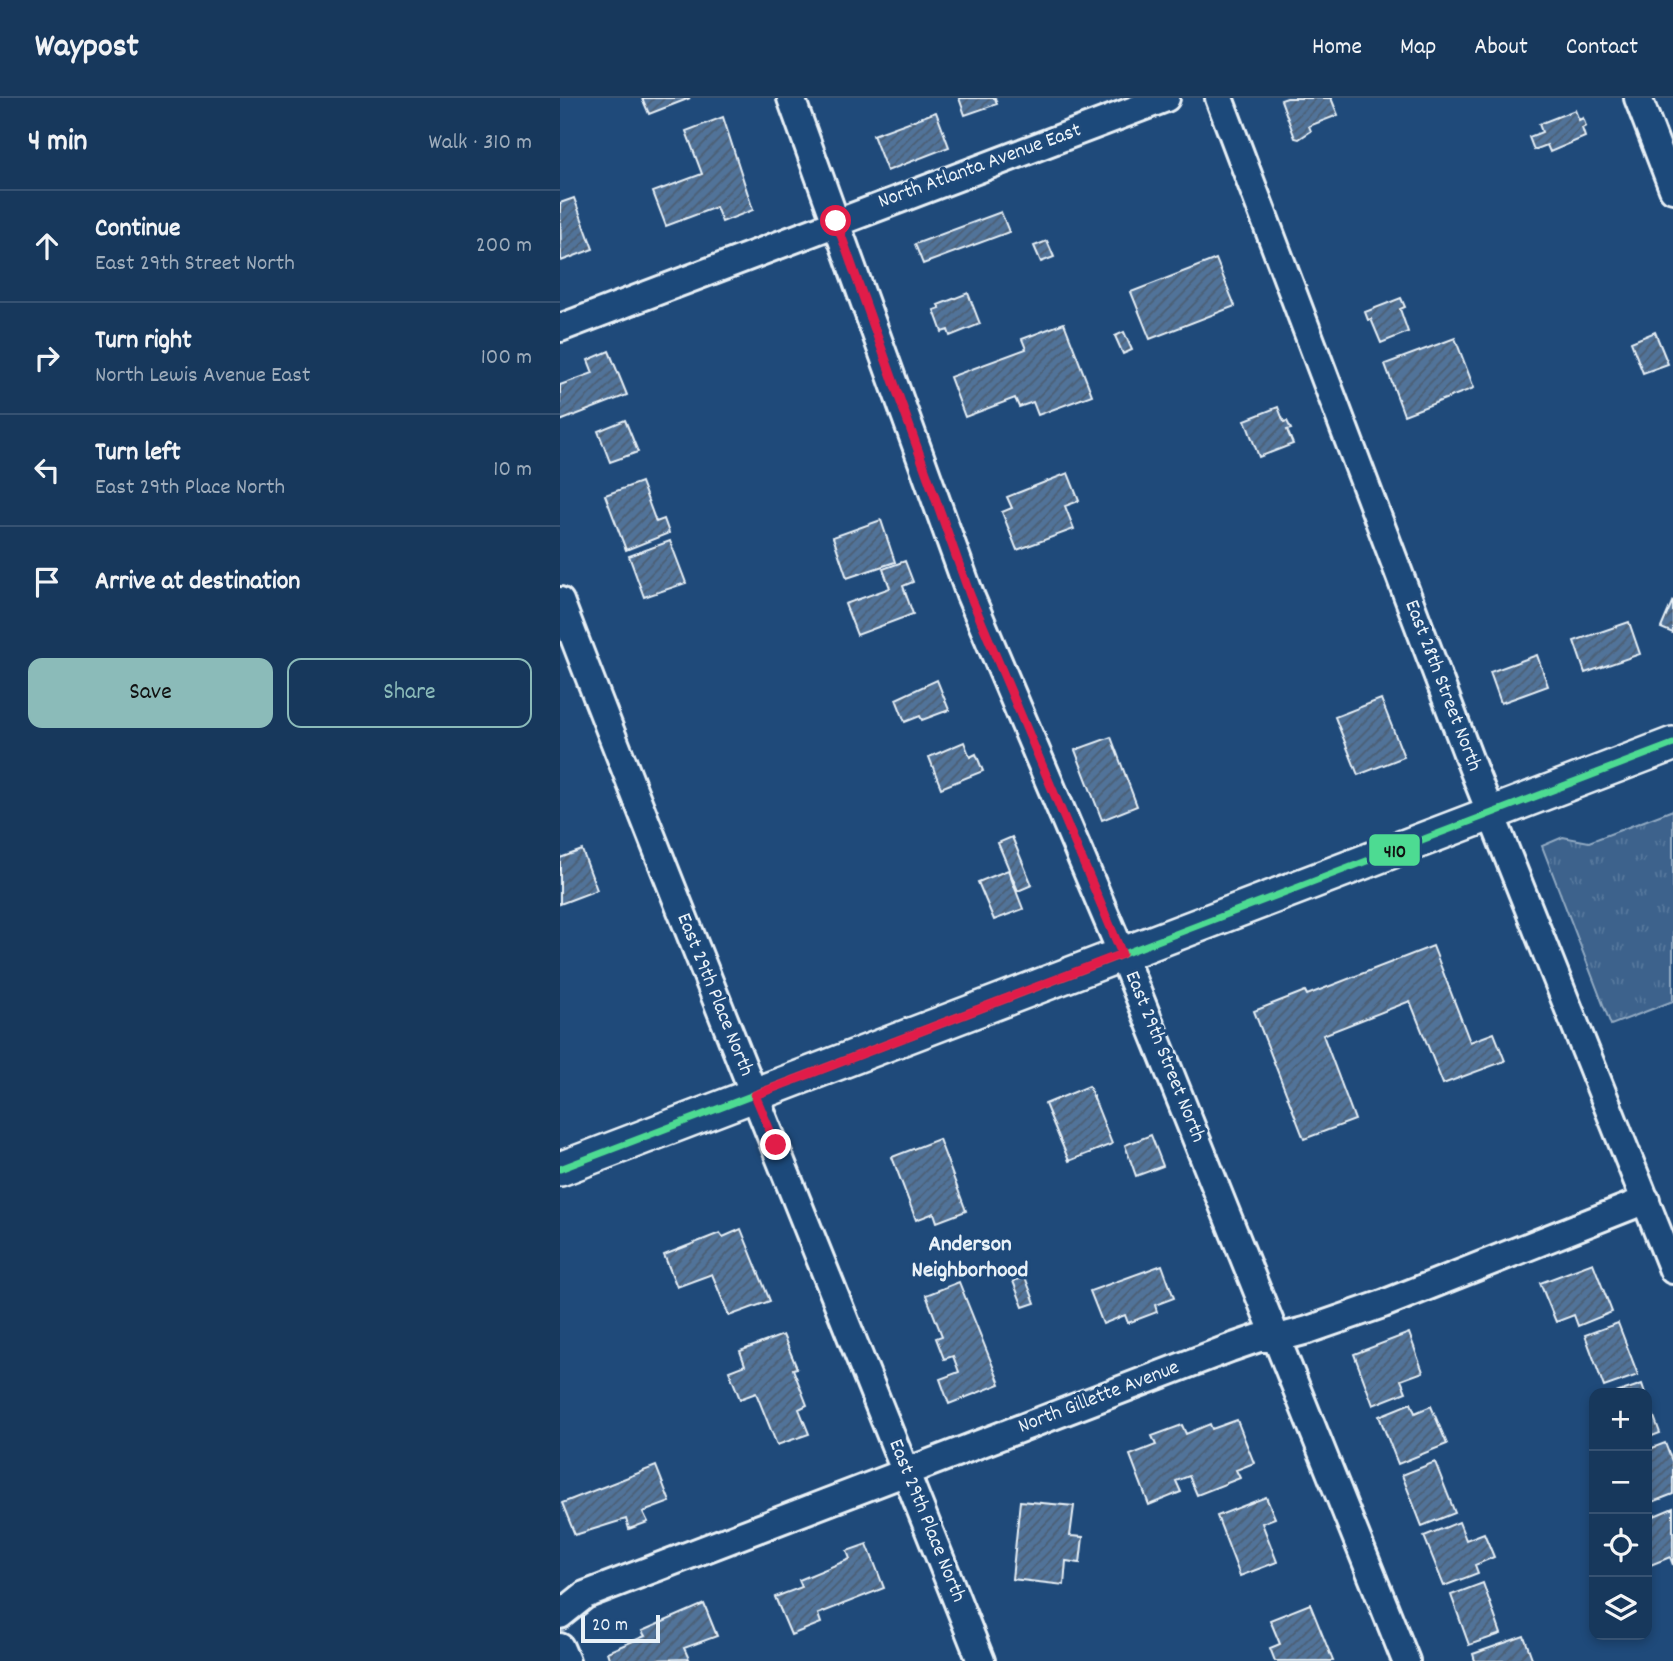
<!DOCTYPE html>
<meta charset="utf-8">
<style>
:root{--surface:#17385c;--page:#203f62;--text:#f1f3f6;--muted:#9eacbb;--line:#365272;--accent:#8bbbb9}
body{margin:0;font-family:Dekko,sans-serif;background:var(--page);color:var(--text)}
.controls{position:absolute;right:21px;bottom:21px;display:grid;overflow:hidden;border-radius:14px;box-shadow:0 4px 10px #0003}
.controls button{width:63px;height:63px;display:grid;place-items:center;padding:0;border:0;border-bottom:2px solid var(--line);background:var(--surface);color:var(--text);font:35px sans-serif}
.scale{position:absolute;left:21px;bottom:18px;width:79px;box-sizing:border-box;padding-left:7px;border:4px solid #e8f1f8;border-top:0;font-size:19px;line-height:24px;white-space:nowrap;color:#e8f1f8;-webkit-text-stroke:5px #1f4a7a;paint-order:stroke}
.stop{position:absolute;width:21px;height:21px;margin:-16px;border:5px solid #e11d48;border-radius:50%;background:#fff}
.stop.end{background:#e11d48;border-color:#fff;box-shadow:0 2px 7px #0008}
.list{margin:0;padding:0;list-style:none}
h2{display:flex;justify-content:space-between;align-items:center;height:91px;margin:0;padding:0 28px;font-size:30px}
h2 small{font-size:23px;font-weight:400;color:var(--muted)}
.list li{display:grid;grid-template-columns:46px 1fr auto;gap:21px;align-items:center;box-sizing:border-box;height:112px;padding:0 28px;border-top:2px solid var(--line)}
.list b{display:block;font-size:26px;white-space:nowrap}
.list p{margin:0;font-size:23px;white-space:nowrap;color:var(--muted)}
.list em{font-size:23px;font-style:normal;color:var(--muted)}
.actions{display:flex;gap:14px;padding:21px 28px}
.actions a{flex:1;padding:16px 0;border:2px solid var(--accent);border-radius:14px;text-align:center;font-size:24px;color:var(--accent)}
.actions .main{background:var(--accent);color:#111}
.icon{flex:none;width:38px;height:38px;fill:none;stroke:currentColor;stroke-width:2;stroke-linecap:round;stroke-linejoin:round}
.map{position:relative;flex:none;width:1113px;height:1563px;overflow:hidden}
header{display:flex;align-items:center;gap:42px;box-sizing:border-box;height:98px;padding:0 35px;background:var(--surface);border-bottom:2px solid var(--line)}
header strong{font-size:33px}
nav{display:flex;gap:38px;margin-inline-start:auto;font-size:24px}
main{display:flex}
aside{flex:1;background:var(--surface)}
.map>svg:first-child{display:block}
.grass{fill:url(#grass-tufts);stroke:#92aac2;stroke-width:2}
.building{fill:url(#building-hatch);stroke:#e8f1f8;stroke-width:2}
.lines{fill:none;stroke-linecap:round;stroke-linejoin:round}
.minor-casing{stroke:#e8f1f8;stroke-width:32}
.major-casing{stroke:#e8f1f8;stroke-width:38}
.minor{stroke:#1f4a7a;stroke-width:26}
.major{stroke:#1f4a7a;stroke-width:33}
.bus-1-casing{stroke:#1f4a7a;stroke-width:12}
.bus-1{stroke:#4ddb92;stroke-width:7}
.route{stroke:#e11d48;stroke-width:9}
.labels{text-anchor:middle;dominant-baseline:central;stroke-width:6;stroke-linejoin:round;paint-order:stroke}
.street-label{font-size:21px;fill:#e8f1f8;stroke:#1f4a7a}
.neighbourhood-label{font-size:23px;font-weight:bold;fill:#e8f1f8;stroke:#1f4a7a}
.line-badge{stroke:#1f4a7a;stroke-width:2.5}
.pale-badge-label{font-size:19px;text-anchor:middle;font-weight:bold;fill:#111}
</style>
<header>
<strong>Waypost</strong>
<nav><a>Home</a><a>Map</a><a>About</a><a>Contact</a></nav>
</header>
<main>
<aside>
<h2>4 min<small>Walk · 310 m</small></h2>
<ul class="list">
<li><svg class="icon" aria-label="ahead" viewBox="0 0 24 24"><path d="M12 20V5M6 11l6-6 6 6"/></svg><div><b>Continue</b><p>East 29th Street North</p></div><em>200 m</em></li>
<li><svg class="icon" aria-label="right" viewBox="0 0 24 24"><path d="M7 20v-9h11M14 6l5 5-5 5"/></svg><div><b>Turn right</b><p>North Lewis Avenue East</p></div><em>100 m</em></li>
<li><svg class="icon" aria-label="left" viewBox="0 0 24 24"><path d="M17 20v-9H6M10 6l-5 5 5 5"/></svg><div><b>Turn left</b><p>East 29th Place North</p></div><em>10 m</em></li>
<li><svg class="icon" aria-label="arrive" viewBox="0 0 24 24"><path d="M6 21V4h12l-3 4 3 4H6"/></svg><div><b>Arrive at destination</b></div></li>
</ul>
<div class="actions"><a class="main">Save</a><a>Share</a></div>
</aside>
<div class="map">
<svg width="1113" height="1563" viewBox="0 0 1113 1563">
<defs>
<pattern id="grass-tufts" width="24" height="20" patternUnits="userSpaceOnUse" patternTransform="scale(1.75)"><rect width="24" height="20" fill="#3c628c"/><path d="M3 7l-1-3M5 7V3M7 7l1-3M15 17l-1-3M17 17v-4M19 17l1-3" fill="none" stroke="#58799d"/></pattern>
<pattern id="building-hatch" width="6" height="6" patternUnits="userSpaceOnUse" patternTransform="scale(1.75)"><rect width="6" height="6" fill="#517399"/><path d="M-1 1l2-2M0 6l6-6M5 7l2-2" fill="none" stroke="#4c5e72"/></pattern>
</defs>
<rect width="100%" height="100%" fill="#1f4a7a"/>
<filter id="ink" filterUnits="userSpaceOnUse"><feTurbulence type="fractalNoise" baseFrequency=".0143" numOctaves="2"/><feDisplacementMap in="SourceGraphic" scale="14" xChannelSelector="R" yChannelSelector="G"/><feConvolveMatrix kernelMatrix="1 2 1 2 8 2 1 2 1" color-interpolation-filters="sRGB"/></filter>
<g filter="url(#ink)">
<path class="grass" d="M1113 712V903L1051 927 982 748 1003 739 1029 744Z"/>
<path class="building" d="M82 0H130L89 16Z
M399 0H435L437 6 405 17Z
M727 0H771L778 17 749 28 751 33 739 41 735 40 721 2Z
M1015 12 1019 22 1023 20 1026 28 1022 30 1025 39 990 54 987 47 974 52 969 39 982 34 979 26Z
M376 14 389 49 327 73 313 37Z
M163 19 193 112 162 124 156 109 106 128 93 94 142 76 126 33Z
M14 100 33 151 1 163 0 105Z
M441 114 449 134 363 166 355 146Z
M487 143 494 159 481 164 474 148Z
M656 161 675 208 590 241 571 194Z
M408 195 420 226 390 238 388 232 382 234 374 212 380 210 378 207Z
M841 200 845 209 840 211 848 234 821 245 811 221 808 222 805 214Z
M504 225 532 297 478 317 473 304 459 309 455 300 405 319 390 279 466 251 462 241Z
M564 234 572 252 563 256 555 238Z
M1095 234 1108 266 1083 275 1071 244Z
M895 240 914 290 844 317 825 266Z
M49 253 67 297 0 323V287L33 275 28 262Z
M718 309 724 324 727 323 731 331 727 332 733 346 699 359 685 322Z
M65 322 78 354 50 364 38 333Z
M508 375 519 403 505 408 514 431 457 452 442 414 452 410 447 399Z
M81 384 96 424 104 421 109 435 66 452 45 397Z
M321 422 335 464 287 480 273 439Z
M110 443 126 485 84 499 69 458Z
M345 463 353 484 343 488 353 516 297 537 285 506 330 490 323 471Z
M1113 502V535L1101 530Z
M1069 524 1080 556 1025 575 1014 543Z
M977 557 988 588 941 605 930 574Z
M377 582 389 612 362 622 360 618 345 624 336 601Z
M821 601 844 659 798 677 775 619Z
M551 639 577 708 542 722 515 652Z
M404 644 410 659 416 656 423 673 381 690 369 659Z
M452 739 472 787 458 793 438 745Z
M22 752 37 792 0 806V760Z
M448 772 463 811 434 822 418 784Z
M873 848 910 944 934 935 945 963 883 986 850 903 763 937 795 1022 744 1041 694 913 745 893 747 897Z
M529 988 552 1046 509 1063 485 1006Z
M591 1037 603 1068 576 1078 565 1047Z
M379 1041 406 1113 377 1124 374 1115 356 1122 332 1059Z
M181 1131 210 1203 169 1218 152 1176 117 1189 104 1157 160 1135 163 1139Z
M1033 1165 1052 1214 1018 1228 1014 1217 996 1224 980 1185Z
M602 1167 614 1200 595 1207 597 1214 568 1225 565 1217 543 1226 530 1193Z
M465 1179 475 1205 463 1209 453 1183Z
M399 1184 440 1286 389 1306 380 1281 399 1274 393 1258 384 1261 376 1240 382 1238 366 1197Z
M1058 1225 1078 1277 1044 1289 1025 1237Z
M849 1235 863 1274 841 1282 846 1294 813 1307 794 1256Z
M223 1237 237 1270 233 1271 247 1307 239 1311 249 1336 217 1347 196 1295 180 1301 169 1273 185 1267 180 1253Z
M1082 1286 1085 1295H1056Z
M1087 1300 1100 1335 1087 1340Z
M851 1305 855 1315 871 1308 887 1346 838 1366 819 1318Z
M677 1322 694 1365 676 1372 680 1380 637 1397 629 1378 616 1383 621 1394 589 1407 570 1357 596 1347 592 1338 622 1327 626 1336 650 1326 652 1331Z
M1105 1345 1113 1366V1396L1090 1405 1087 1399V1352Z
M875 1364 895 1415 862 1428 842 1377Z
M96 1368 110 1404 83 1414 88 1424 69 1431 66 1421 15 1437 2 1405Z
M706 1399 715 1420 702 1425 717 1464 680 1478 657 1418Z
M460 1403 514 1408 510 1438 523 1439 520 1465 506 1463 504 1487 452 1481Z
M1113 1410V1467L1110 1459 1088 1468 1087 1421Z
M899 1424 906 1442 924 1435 934 1459 915 1467 918 1475 884 1488 864 1438Z
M307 1446 324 1490 258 1516 261 1525 231 1537 215 1499 242 1489 239 1482 290 1461 287 1453Z
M923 1485 941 1536 909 1547 891 1497Z
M144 1506 157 1538 124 1550 129 1561 50 1563 47 1554 85 1538 82 1533Z
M750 1506 773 1563H715L710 1550 720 1546 710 1522Z
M964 1538 973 1563H915L913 1556Z"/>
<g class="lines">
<defs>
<path id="minor" d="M231 0 410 497 562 856 846 1563
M659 0 913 671 1113 1172
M1078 0 1113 91
M0 230 606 0
M0 503C136 858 281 1210 421 1563
M0 1517 25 1497 670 1250 699 1240H718L748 1232 823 1206 1086 1102
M0 1549 6 1563"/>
<path id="major" d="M0 1071 1113 646"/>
</defs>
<use href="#minor" class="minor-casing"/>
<use href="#major" class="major-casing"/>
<use href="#minor" class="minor"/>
<use href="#major" class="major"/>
<defs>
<path id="bus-1" d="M0 1071 1113 646"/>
</defs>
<use href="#bus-1" class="bus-1-casing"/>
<use href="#bus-1" class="bus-1"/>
</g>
</g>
<g class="lines" filter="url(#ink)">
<path class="route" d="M216 1047 195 997 562 856 410 497 276 123"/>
</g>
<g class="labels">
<g class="street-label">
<text transform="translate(420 69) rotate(-20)">North Atlanta Avenue East</text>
<text transform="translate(882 588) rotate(69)">East 28th Street North</text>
<text transform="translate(154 897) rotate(68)">East 29th Place North</text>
<text transform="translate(604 959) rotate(68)">East 29th Street North</text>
<text transform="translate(539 1300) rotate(-21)">North Gillette Avenue</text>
<text transform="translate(366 1423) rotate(68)">East 29th Place North</text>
</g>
<g class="neighbourhood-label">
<text x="410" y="1147">Anderson<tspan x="410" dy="26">Neighborhood</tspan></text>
</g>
</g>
<rect class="line-badge" x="808" y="735" width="53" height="34" rx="7" fill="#4ddb92"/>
<g class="pale-badge-label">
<text x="835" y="759">410</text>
</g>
</svg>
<div class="controls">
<button>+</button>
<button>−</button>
<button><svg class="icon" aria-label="locate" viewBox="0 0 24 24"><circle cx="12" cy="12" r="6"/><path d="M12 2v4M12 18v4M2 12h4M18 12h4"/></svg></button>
<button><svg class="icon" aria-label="layers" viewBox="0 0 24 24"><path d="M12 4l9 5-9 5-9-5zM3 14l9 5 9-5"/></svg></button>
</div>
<div class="scale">20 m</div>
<div class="stop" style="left:276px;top:123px"></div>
<div class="stop end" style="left:216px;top:1047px"></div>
</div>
</main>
